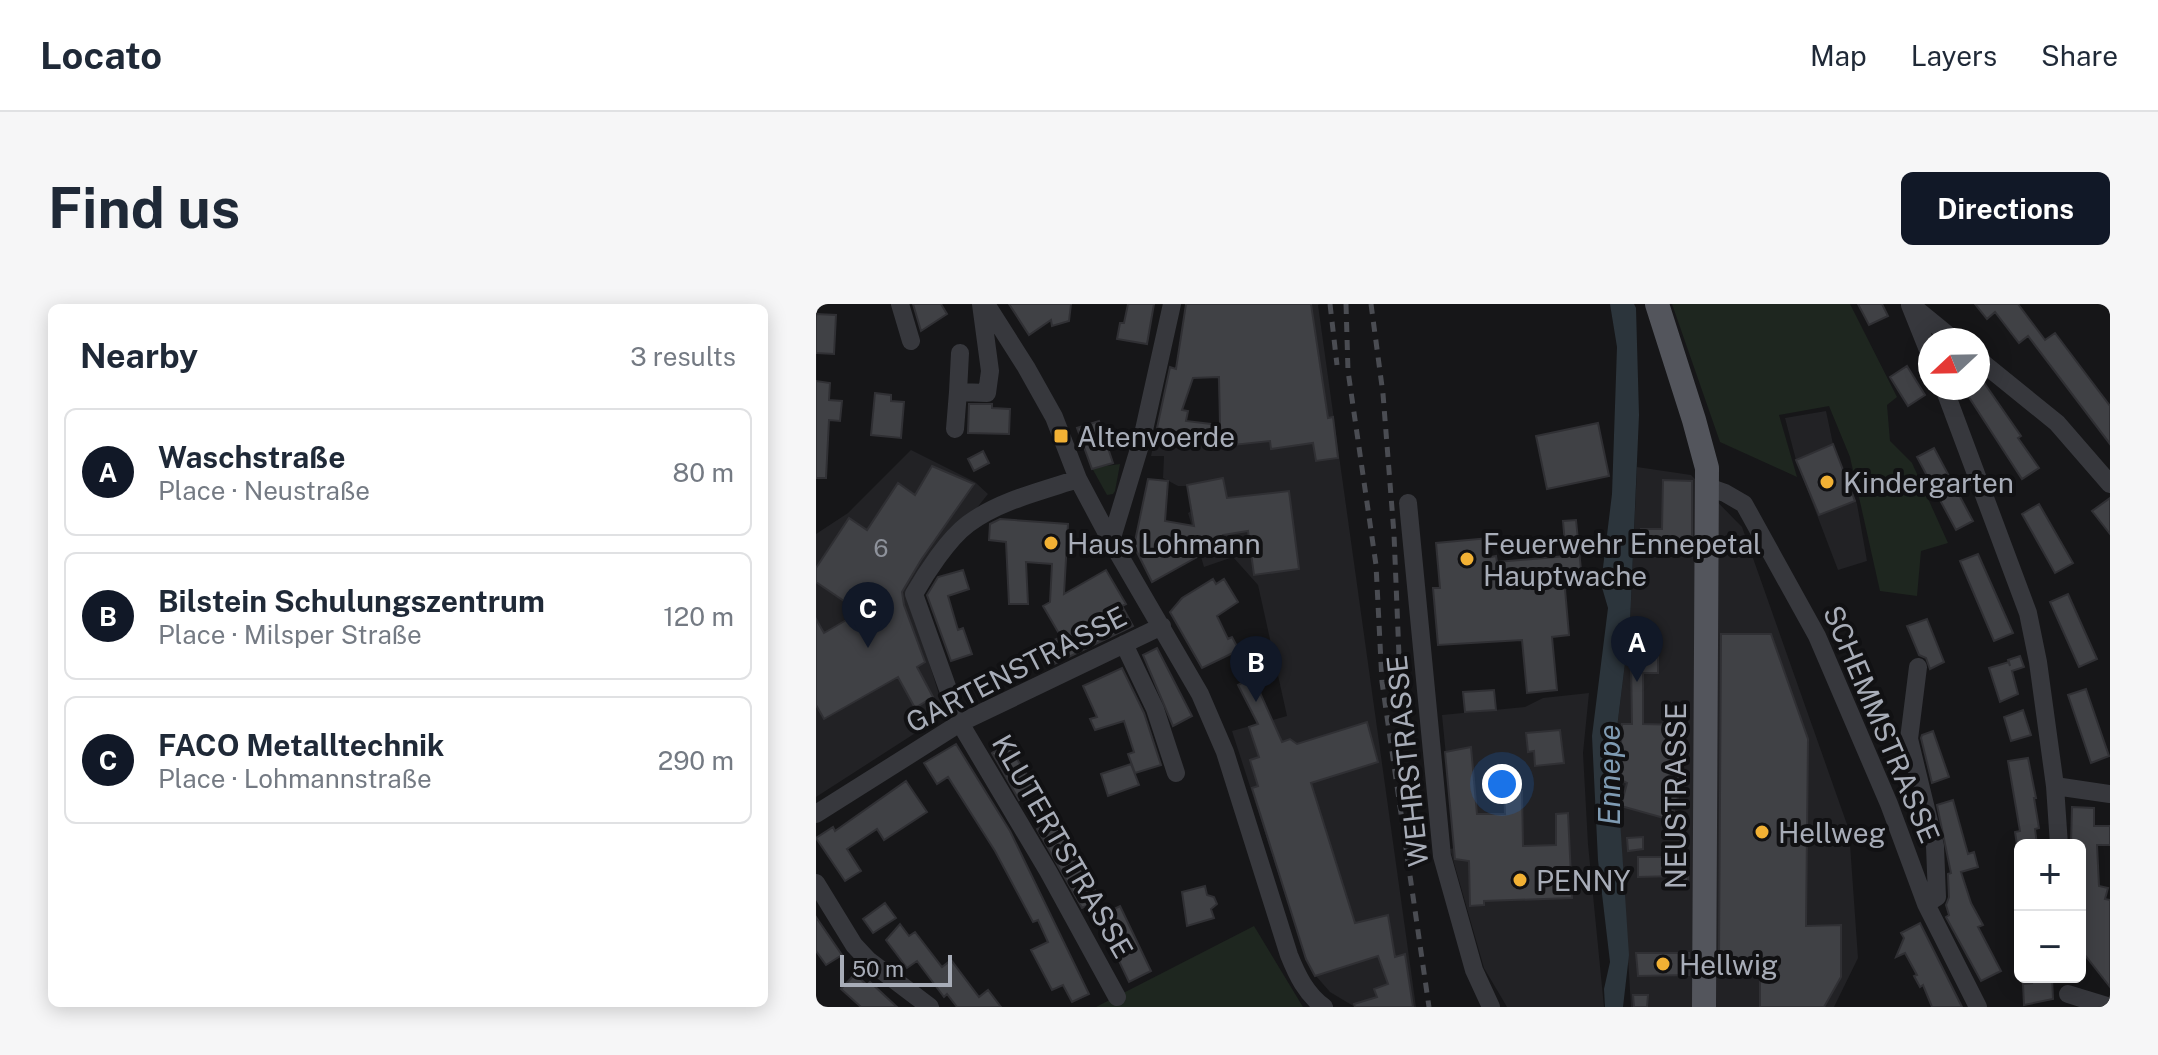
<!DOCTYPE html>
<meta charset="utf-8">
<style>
:root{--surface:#fff;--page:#f6f6f7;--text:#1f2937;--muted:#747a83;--line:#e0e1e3;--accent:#111827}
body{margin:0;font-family:"Public Sans",sans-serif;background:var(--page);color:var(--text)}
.controls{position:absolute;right:24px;bottom:24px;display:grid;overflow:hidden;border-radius:12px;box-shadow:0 4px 20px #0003}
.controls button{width:72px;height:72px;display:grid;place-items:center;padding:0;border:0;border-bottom:2px solid var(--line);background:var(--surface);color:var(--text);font:40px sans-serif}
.compass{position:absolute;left:1102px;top:24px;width:72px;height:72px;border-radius:50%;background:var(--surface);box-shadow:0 4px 20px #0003;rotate:248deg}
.scale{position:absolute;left:24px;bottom:20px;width:112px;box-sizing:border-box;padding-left:8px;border:4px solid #a8adb8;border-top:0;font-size:22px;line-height:28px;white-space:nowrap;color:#a8adb8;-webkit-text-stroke:6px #111113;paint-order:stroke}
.you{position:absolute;left:686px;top:480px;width:28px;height:28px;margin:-20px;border:6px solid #fff;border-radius:50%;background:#1a73e8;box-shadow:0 0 0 12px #1a73e833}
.badge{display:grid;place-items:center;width:52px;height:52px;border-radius:50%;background:var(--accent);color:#fff;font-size:26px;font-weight:700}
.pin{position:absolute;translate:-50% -66px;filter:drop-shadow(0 2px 4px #0008)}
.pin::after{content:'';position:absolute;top:42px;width:28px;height:24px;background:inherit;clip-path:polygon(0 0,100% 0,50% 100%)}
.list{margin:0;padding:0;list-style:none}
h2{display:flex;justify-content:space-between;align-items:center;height:104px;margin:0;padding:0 32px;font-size:34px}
h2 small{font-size:26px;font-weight:400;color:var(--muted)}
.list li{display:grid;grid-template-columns:52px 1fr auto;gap:24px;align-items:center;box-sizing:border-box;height:128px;margin:0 16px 16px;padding:0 16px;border:2px solid var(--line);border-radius:12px}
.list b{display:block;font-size:30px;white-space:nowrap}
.list p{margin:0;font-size:26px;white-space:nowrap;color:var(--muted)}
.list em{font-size:26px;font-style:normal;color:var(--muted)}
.map{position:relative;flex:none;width:1294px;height:703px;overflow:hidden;border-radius:12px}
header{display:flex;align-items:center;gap:48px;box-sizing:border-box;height:112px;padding:0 40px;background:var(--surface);border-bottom:2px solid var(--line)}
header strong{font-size:38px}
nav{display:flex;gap:44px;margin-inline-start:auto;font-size:28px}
.intro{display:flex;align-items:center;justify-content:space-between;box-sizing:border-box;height:192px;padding:0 48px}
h1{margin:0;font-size:56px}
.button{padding:20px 36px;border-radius:12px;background:var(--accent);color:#fff;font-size:28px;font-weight:700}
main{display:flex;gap:48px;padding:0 48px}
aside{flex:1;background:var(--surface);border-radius:12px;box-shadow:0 4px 20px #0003}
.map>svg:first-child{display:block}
.built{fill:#222225}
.green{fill:#1e261f}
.water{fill:#2c353c}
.building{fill:#404145;stroke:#303034;stroke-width:2;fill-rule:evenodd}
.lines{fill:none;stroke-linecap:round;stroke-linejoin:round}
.minor{stroke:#37383d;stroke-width:18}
.major{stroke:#53555c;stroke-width:24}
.rail{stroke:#4a4c52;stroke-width:5;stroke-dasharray:10 8;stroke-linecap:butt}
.poi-dot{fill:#f2b134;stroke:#111113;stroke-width:3}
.labels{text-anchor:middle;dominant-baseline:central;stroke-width:8;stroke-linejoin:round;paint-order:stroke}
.number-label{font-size:24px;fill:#8e929b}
.poi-label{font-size:28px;fill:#a8adb8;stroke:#111113;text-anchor:start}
.street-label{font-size:28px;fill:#a8adb8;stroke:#111113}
.water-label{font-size:30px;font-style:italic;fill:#7f9bb3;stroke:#111113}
</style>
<header>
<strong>Locato</strong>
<nav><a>Map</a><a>Layers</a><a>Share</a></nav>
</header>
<div class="intro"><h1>Find us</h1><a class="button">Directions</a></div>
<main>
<aside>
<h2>Nearby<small>3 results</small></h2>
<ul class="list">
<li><span class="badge">A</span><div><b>Waschstraße</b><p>Place · Neustraße</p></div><em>80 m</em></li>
<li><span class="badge">B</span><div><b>Bilstein Schulungszentrum</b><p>Place · Milsper Straße</p></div><em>120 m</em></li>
<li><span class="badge">C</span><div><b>FACO Metalltechnik</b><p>Place · Lohmannstraße</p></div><em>290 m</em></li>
</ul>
</aside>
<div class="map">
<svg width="1294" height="703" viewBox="0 0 1294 703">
<rect width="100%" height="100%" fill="#161618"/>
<path class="built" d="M403 0H504L502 1 600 703H539L514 688 500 672 490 655 416 427 471 412 442 281 417 253 388 263 372 209 377 206 372 182H362L347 174 348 152H335L341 125 405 134 401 62Z
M1010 107 1017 140 1041 200 1051 257 1022 266 980 156 969 114Z
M95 146 159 178 172 190 92 290 129 410 0 493V230L32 209Z
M821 163 875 171 926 223 1033 526 1042 654 1018 703H815L799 440 814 319Z
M773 389 767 449 772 540 788 703H691L668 664 634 545 639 544 626 411 709 403 727 394Z"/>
<path class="green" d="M856 0H1034L1081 93 1071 101 1074 137 1096 159 1132 239 1105 247 1101 292 1064 287 1034 153 1013 102 963 111 981 173 904 138Z
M304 160 299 187 297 190 291 191 276 164Z
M438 622 487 703H280Z"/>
<path class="water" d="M794 0H818L820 4 823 111 814 319 799 440 813 651 807 703H789L788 685 794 658 782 556 776 432 792 304 785 280 796 190 801 43Z"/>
<path class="building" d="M97 0H125L131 10 105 27Z
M193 0H255L253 17 236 22 235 16 213 31Z
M312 0H338L331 40 301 35 304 19H308Z
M370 0H495L512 114 517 113 522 154 500 157 497 139 455 145 454 137 417 141V136L406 138 341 124 354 63 360 65ZM403 73 404 121 370 117 372 107 366 106 377 74Z
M1042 0H1066L1072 12 1053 21Z
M1159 0H1202L1229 36 1239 29 1294 102V140L1212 32 1203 39 1179 8 1171 15Z
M0 10 20 11 18 50 0 49Z
M1091 62 1109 91 1092 102 1074 73Z
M1162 70 1205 132 1202 134 1223 164 1206 175 1147 84H1162Z
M0 77 14 79 13 96 26 97 24 117 13 116 10 174H0Z
M59 89 75 91V97L88 98 85 134 55 131Z
M153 100H176V104L194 105 193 130 152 129Z
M283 117 297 159 276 165 261 124Z
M782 119 793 172 731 185 720 132Z
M1017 140 1039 197 1003 211 980 156Z
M1118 144 1157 217 1140 226 1101 153Z
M167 147 173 159 158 167 152 155Z
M116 162 158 180 105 256 86 288 88 301 109 358 101 363 117 393 99 404 82 373 8 415 0 401V315L8 329 44 308 0 278V264L33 214 51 226 82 179 99 191Z
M407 174 411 194 473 187 483 265 438 271 432 227 407 231 409 240 380 248 381 253 336 278 318 242 332 175 352 177 349 217 378 222 371 181Z
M847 176 876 177V249L825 248V225H846Z
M1294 194V230L1276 207Z
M1223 200 1257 259 1239 269 1206 210Z
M184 215 252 220 248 290 290 266 310 300 306 302 317 322 232 363 223 343 245 333 227 302 234 298 236 260 210 258 212 300H193L190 238 173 236 174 220Z
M760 216 765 266 752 268 754 285H749L753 331 736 333 741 386 711 389 706 336 622 341 617 284H624L620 239 673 234 675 253 680 252 681 258 750 252 747 217Z
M1162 250 1197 329 1178 337 1144 257Z
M147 266 153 285 132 292 142 326 147 324 156 350 135 357 111 291 122 273Z
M397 275 400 280 408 275 422 298 401 312 412 335 416 333 423 346 386 364 354 308 366 294Z
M1252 290 1281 355 1263 363 1234 298Z
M1111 315 1128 358 1114 365 1110 354 1103 351 1091 322Z
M905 330H955L992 435 990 622 1025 621V673L1008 703H944V654H903Z
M341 344 376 412 357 422 327 351Z
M829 347H842V369H827V420L867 421 868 491 863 490 855 516 805 502 811 479 803 475 806 420H816L815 358H829Z
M1204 352 1208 363 1196 367 1202 390 1184 398 1173 364 1193 358 1194 362 1192 356Z
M306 364 328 409 345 461 319 469 312 450 318 448 308 417 279 426 274 415 281 413 267 382Z
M437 373 466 438 474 435 481 440 551 418 562 458 495 479 539 619 572 611 579 653 589 650 597 703H539L538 700 561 693 558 685 572 680 562 652 499 672 490 655 436 484 442 482 434 456 443 453 433 423 442 420 422 381Z
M1270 385 1293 452 1275 459 1252 391Z
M678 386 680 406 649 408 647 388Z
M1207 406 1215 431 1195 437 1188 413Z
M744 426 748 459 719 462 718 447 712 448 710 429Z
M1117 427 1133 473 1116 479 1105 434 1106 431Z
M191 439 220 485 203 496 176 449Z
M140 440 194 527 273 690 256 698 247 681 236 686 215 646 232 638 222 616 217 618 179 547 132 473 121 480 108 459Z
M655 443 661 510H689L688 487H706L707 542 740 541V510L752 509 756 594 668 597V601L654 602 653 557 639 555 629 448Z
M1212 454 1220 494H1218L1223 524 1219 525 1221 541H1201L1199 528 1204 527 1192 457Z
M315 460 323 481 292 492 285 470Z
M90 477 111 508 68 536 61 525 31 545 45 567 29 577 0 534 17 523 19 527Z
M1137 496 1152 550 1158 548 1162 563 1145 568 1155 599 1167 621 1162 623 1185 667 1165 677 1130 613 1133 611 1130 601 1133 593 1132 570 1135 569 1121 501Z
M1256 503 1278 504V522H1294V541H1281L1283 582 1292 584 1289 595 1294 596V683L1269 651 1264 619V541H1255Z
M239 514 261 550 284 596 266 604 221 525Z
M827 533V545L812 547 811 534Z
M822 553H872V585L861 584 860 572 822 573Z
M389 582 391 591 398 593 401 600 395 605 398 614 371 622 366 588Z
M69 599 80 614 57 629 47 615Z
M304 602 335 667 313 678 282 613Z
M0 613 26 651 10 661 0 647Z
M1104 619 1146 703H1116L1107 681 1104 683 1098 672 1101 671 1089 649 1080 653 1088 634 1085 629Z
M84 620 93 632 99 628 126 663 135 656 163 693 172 686 185 703H141L131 690 128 693 101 657 91 664 70 636Z
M820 649H873V671L822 672Z
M39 670 51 681 54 678 81 703H45L25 685Z
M1215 673H1236L1237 695 1208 701 1207 680 1216 679Z
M817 691H832L831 703H818Z"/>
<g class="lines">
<path class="minor" d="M84 0 95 37
M170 0 210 63 238 113 262 175 295 237 384 390 409 448 473 651C481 671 490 690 508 703
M1094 0 1138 36
M1094 1 1114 51
M144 49 142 88 171 89 174 67 165 0
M1162 55 1241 119 1294 180
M1128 84 1212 309 1222 358 1239 482 1243 541
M139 125 142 88
M262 175C225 187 183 197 152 220 132 235 110 269 98 290L144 419 232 567 301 693
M892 183 909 189 928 200 1001 332 1073 500 1110 600 1162 703
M592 199 626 552 658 666 675 703
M295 237 326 135 356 0
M308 340 339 405 360 469
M1102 363 1093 435 1119 542 1121 593 1110 600
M1239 482 1294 490
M0 510 144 419 346 322
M0 579 38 641 52 656 114 703
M1252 690 1294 703"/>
<path class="major" d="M841 0 878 116 891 164 888 703"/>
<path class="rail" d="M514 0 521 61
M530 0 532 67 560 261 566 378 613 703
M555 0 567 90 578 230 587 450"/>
</g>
<g class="poi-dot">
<rect x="237" y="124" width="16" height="16" rx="4"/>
<circle cx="1011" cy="178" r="8"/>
<circle cx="235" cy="239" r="8"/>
<circle cx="651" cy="255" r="8"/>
<circle cx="946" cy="528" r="8"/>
<circle cx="704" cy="576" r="8"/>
<circle cx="847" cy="660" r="8"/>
</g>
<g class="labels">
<g class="number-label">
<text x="65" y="244">6</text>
</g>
<g class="poi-label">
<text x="261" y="132">Altenvoerde</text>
<text x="1027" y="178">Kindergarten</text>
<text x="251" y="239">Haus Lohmann</text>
<text x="667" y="239">Feuerwehr Ennepetal<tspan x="667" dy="32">Hauptwache</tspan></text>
<text x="962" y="528">Hellweg</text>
<text x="720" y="576">PENNY</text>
<text x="863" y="660">Hellwig</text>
</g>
<g class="street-label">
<text transform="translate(200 365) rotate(-27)">GARTENSTRASSE</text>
<text transform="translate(1066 420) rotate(67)">SCHEMMSTRASSE</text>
<text transform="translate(591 457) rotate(-96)">WEHRSTRASSE</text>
<text transform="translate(859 492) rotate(-90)">NEUSTRASSE</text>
<text transform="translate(247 542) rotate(60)">KLUTERTSTRASSE</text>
</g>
<g class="water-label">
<text transform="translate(793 471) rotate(-90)">Ennepe</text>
</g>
</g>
</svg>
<div class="controls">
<button>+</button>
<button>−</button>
</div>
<svg class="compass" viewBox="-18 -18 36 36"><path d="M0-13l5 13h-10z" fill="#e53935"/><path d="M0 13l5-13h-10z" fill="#747a83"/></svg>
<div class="scale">50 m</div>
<div class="you"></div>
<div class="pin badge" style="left:821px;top:378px">A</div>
<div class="pin badge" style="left:440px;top:398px">B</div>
<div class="pin badge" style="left:52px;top:344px">C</div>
</div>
</main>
